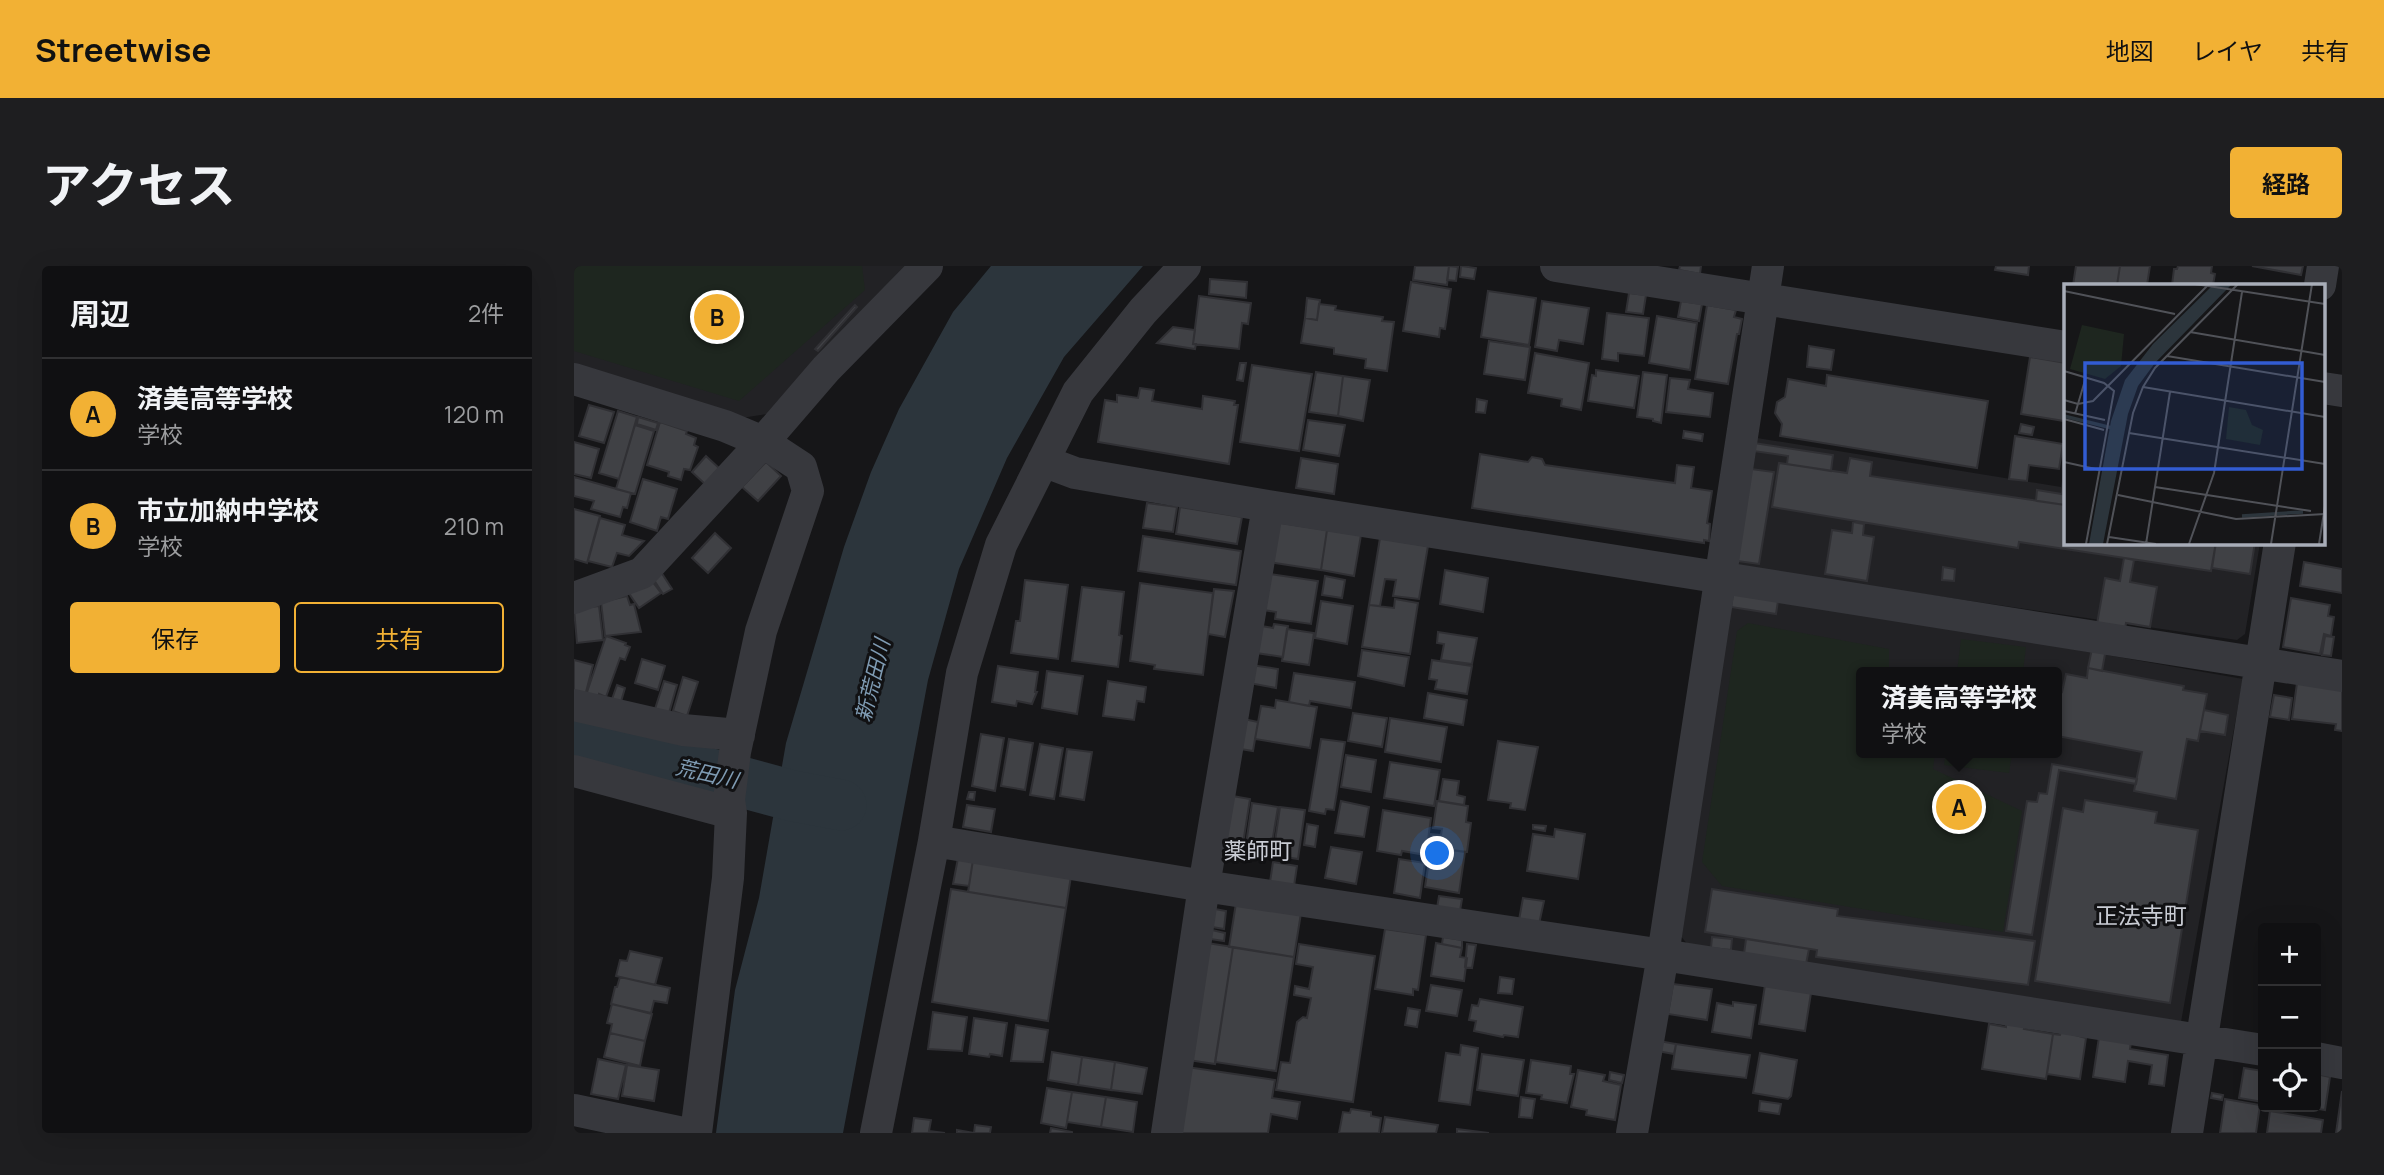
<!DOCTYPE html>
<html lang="ja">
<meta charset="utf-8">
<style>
:root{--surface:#101012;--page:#1e1e20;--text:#f1f3f6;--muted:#9c9d9f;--line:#303032;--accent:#f2b134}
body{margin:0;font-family:Manrope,"Noto Sans JP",sans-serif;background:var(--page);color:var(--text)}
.controls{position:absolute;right:21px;bottom:21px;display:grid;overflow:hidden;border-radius:7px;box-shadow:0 7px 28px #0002}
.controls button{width:63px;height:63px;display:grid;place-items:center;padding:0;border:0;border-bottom:2px solid var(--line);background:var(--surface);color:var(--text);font:35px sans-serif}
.you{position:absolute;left:864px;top:588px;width:24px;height:24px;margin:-18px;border:5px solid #fff;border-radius:50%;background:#1a73e8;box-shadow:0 0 0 10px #1a73e833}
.badge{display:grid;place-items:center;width:46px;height:46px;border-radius:50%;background:var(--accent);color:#111;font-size:23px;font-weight:700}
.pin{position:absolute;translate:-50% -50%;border:4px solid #fff;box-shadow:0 2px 7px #0006}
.popup{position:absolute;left:1282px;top:401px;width:206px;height:91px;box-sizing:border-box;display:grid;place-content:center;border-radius:7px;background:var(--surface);filter:drop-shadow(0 2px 5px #0005);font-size:23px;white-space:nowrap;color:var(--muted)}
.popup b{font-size:26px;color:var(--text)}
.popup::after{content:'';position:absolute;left:50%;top:100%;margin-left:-14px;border:14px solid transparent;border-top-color:var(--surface)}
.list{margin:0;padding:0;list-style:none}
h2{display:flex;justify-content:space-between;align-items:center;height:91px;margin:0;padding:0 28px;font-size:30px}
h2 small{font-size:23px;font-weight:400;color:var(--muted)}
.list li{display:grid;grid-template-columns:46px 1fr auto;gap:21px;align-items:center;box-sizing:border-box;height:112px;padding:0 28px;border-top:2px solid var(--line)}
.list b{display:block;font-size:26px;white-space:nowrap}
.list p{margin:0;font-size:23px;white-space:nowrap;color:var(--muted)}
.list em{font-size:23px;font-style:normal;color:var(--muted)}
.actions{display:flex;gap:14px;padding:21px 28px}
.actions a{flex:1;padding:16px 0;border:2px solid var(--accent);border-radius:7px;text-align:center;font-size:24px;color:var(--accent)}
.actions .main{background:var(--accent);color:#111}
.icon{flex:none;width:38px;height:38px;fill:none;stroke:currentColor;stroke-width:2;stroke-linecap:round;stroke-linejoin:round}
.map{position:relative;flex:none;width:1768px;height:867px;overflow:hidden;border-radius:7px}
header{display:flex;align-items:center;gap:42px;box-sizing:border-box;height:98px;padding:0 35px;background:var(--accent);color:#111}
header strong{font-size:33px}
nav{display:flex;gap:38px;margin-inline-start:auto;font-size:24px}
.intro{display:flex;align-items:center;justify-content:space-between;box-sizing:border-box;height:168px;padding:0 42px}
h1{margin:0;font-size:49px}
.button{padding:18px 32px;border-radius:7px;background:var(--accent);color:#111;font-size:24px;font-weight:700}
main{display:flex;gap:42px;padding:0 42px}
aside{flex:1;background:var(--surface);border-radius:7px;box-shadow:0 7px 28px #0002}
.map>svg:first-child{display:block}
.built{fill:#222225;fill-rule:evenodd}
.green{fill:#1e261f}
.water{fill:#2c353c}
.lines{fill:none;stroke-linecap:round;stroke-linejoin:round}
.river{stroke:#2c353c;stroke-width:51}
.building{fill:#404145;stroke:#303034;stroke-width:2}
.street{stroke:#37383d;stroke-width:32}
.labels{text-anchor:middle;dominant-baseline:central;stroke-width:6;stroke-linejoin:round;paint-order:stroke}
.water-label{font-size:21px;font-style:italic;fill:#7f9bb3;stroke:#111113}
.quarter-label{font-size:23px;fill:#c9ccd4;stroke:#111113}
.inset-river{fill:none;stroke:#2c353c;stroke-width:3.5}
.inset-road{fill:none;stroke:#505258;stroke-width:2}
.view{fill:#325cd3;fill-opacity:0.15;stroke:#325cd3;stroke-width:3.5}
.inset-edge{fill:none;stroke:#a8adb8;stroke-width:3.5}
</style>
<header>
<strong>Streetwise</strong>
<nav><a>地図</a><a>レイヤ</a><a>共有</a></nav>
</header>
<div class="intro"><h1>アクセス</h1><a class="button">経路</a></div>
<main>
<aside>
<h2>周辺<small>2件</small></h2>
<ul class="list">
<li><span class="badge">A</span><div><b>済美高等学校</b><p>学校</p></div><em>120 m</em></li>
<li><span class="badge">B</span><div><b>市立加納中学校</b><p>学校</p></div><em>210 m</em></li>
</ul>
<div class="actions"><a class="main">保存</a><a>共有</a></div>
</aside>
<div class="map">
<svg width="1768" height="867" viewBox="0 0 1768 867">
<rect width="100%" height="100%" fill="#161618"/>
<path class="built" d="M0 0H332L199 147 167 152 0 103Z
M1177 171 1487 221 1491 195 1492 276 1686 277 1671 368 1663 374 1164 301 1159 292Z
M1155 322 1669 413 1607 756 1114 679 1106 669ZM1287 406H1483V487H1287Z"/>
<path class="green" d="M0 0H288L291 24 165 135 0 85Z
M1174 357 1315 383V406H1287V487H1361L1359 503 1448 545 1429 666 1148 620 1128 596 1163 365Z
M1387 373 1452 381 1449 406H1383Z
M1372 487H1438L1435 507 1370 499Z"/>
<path class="water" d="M417 0H569L490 91 433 192 385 303 354 414 269 867H142L161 724 185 632 212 477 270 281 297 206 325 143 379 46Z"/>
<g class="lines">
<path class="river" d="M0 475 115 502 219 530 267 539"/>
</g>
<path class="building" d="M841 0H875L873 19 839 14Z
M875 0 884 1 882 15 873 14Z
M887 0 902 2 900 13 886 11Z
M1106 0H1127L1126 8 1105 4Z
M1422 0H1455L1454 9 1421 4Z
M1502 0H1546L1543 19H1499Z
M1546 0H1576L1573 19H1543Z
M1604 0H1638L1637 7 1641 8 1639 19H1598L1600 3H1603Z
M1678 0H1729L1727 9Z
M636 13 673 16 672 32 635 28Z
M837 16 877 23 871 63 866 62 865 71 829 65Z
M914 25 962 32 955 79 907 71Z
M1055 27 1072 29 1069 48 1052 46Z
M625 30 677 37 674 58 668 57 665 83 619 78Z
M733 32 746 34 743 54 731 52Z
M968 35 1015 42 1009 78 985 74 983 85 961 81Z
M1107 35 1128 38 1125 55 1104 51Z
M745 38 762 40 761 44 809 51 808 55 820 56 813 105 791 102 792 93 760 88V82L727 77 731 52 743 54Z
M281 39 283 41 244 85 241 83Z
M1133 39 1162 44 1160 51 1168 53 1165 68H1163L1154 118 1121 113Z
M1033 47 1075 52 1070 90 1044 87V95L1028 93Z
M1083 50 1123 57 1116 104 1075 97Z
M599 61 621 64 619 78H622L621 83 583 77Z
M915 75 956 81 951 114 910 108Z
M1235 80 1260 84 1257 104 1233 101Z
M961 87 1015 97 1007 144 987 140 988 133 954 127Z
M1456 91 1492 97 1490 155 1447 148Z
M666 97H672L669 115 663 114Z
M678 99 738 108 725 185 666 176Z
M1022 104 1065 110 1060 142 1014 135 1018 109 1022 110Z
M742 106 769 110 764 150 735 146Z
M1069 106 1093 109 1087 157 1079 155V153L1063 151Z
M1253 109 1414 135 1403 202 1206 170 1208 158 1201 147 1203 136 1211 131 1214 113 1252 120Z
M769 110 796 114 789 155 764 150Z
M1096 112 1116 114 1114 123 1139 127 1136 151 1092 146Z
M566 122 580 124 578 135 628 143 629 130 661 135 660 139H664L655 198 524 176 531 134 543 136V129L564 132Z
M903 133 913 135 911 147 902 146Z
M15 139 40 146 30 177 5 170Z
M44 145 63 151 45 213 25 207Z
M64 151 84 157 82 164 63 158Z
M734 154 771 159 765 190 729 184Z
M86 156 113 165 112 168 122 172 120 179 124 181 116 204 110 203 107 214 94 210 95 206 73 199Z
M1447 158 1460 161 1458 169 1445 167Z
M61 159 80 165 61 228 42 223Z
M1110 165 1129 168 1128 175 1109 172Z
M1441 170 1489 178 1485 203 1455 199 1453 215 1435 213Z
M0 176 25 183 17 212 0 208Z
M1180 177 1259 189 1257 205 1213 198 1214 190 1179 185Z
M906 188 954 196 958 191 968 193 971 199 1101 217 1103 199 1120 201 1117 222 1138 225 1133 257 1136 258 1135 275 1130 274V277L898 242Z
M132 190 146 203 131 218 118 206Z
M727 192 764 198 760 228 722 222Z
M1276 192 1298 196 1296 210 1492 239V276H1642L1637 305 1445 276 1444 282 1198 241 1205 197 1273 207Z
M192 196 207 210 184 235 168 221Z
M1177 203 1200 206 1185 298 1163 295Z
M0 211 57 227 53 242 49 241 46 251 17 243 20 235 0 230Z
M69 213 103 223 94 253 87 251 83 265 56 256Z
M1490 214H1492V239L1462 235 1463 224 1488 228Z
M573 237 603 241 599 266 569 262Z
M606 241 668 251 663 278 602 268Z
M0 243 26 250 13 297 0 293Z
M26 252 51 259 48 269 70 275 55 290 43 287 38 301 14 295Z
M701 256 753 264 747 304 694 296Z
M1279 256 1290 258 1289 269 1300 271 1293 315 1251 308 1258 264 1278 267Z
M753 264 787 269 780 310 747 304Z
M141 267 157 282 134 307 118 292Z
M569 270 667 285 662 319 564 305Z
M806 272 854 280 845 333 819 330 822 314 811 313 806 340 795 339Z
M1642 276H1681L1676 308 1638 302Z
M1550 292 1560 294 1556 316 1583 321 1576 361 1552 357 1551 363 1523 358 1531 312 1546 315Z
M1730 296 1768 303V327L1726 320Z
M1369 301 1381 303 1380 315 1368 314Z
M871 304 914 312 909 346 866 338Z
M87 306 98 323 89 328 78 311Z
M689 307 744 315 737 358 701 353 702 346 683 343Z
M751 310 771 314 768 332 748 329Z
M75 311 87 327 65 342 54 326Z
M451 314 494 319 484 393 437 387 442 355H446Z
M566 317 639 327 629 409 580 403 581 399 556 395Z
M508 321 550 326 545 369 548 370 544 401 498 395Z
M640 323 660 325 651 371 634 368Z
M1159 328 1204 335 1202 348 1157 341Z
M53 330 56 339 60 338 67 366 31 370 27 336Z
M1717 332 1756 339 1754 350 1760 351 1757 370 1750 368 1746 388 1709 381Z
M821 333 844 337 836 388 788 381 795 339 820 342Z
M747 335 779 340 773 378 741 372Z
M25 340 29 374 3 377 0 343Z
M700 358 714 360 709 391 675 386 681 359 699 362Z
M1523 358 1536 360 1528 405 1514 402Z
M713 363 740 367 735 399 708 395Z
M864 366 903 372 898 398 867 394 870 378 863 377Z
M32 370 52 377 51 379 56 381 51 394 46 392 32 431 25 428 23 436 11 432Z
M1751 370 1760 371 1757 390 1748 389Z
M788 384 835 391 830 420 784 410Z
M68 393 91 400 84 424 61 417Z
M0 394 19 399 11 430 0 427Z
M858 394 898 400 893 428 861 423 863 414 855 413Z
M677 399 704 403 702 422 675 417Z
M424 400 464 406 461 426H463L458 438 443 435 442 440 418 436Z
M1514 402 1610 420 1609 424 1633 428 1624 475 1613 473 1602 533 1560 525 1568 486 1483 470V425L1488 426 1492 408 1513 412Z
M473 405 509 410 503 448 468 442Z
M720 407 781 416 777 442 736 435 735 440 715 436Z
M109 411 124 416 113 450 99 445Z
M90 415 103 419 95 447 81 443Z
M534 415 572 421 570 436 563 435 560 454 529 450Z
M1723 417 1768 424V465L1761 464 1762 458 1718 453Z
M43 419 51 422 46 439 37 436Z
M854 427 893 434 889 459 850 452Z
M1700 429 1718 432 1715 454 1696 451Z
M702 434 743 441 736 482 681 473 687 440 701 442Z
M1630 444 1654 449 1651 469 1626 465Z
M779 447 813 452 808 481 774 475Z
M665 452 684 456 679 485 660 482Z
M816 452 873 461 867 496 811 486Z
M407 468 430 472 421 525 398 520Z
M435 473 459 477 451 524 427 520Z
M747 473 771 476 760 544 752 543 751 548 735 545Z
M924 475 964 481 951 544 936 542 937 537 914 534Z
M466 478 489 482 480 533 456 529Z
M493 483 518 486 510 534 486 530Z
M772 489 802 494 797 526 767 521Z
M816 496 866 504 860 540 810 532Z
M1478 498 1563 513 1562 518 1485 504 1458 669 1432 665 1453 535 1463 536 1465 527 1473 528Z
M869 513 885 515 883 529 891 531 890 539 865 535Z
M395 526H401L400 534 393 533Z
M653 529 676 533 668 584 645 580Z
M1511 534 1583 546 1581 557 1624 564 1596 737 1461 715 1489 542 1509 546Z
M767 535 795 541 790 571 761 567Z
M863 535 894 540 892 556 897 557 893 586 855 581 857 568 867 569 868 563 859 562Z
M678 537 704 541 696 589 671 585Z
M393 539 421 543 417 566 389 561Z
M706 541 731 544 724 593 699 589Z
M809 544 857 552 852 589 828 585 827 589 803 585Z
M733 558 744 560 741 581 730 579Z
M959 559 972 560 971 565 959 563Z
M981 563 1011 568 1004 613 953 605 959 568 980 571Z
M757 581 788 586 782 618 751 612Z
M857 581 891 586 885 627 851 621Z
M384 592 399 594 395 620 379 618Z
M825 593 851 597 846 632 820 627Z
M399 594 497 610 492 642 394 626Z
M699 596 723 600 720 620 696 616Z
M377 623 492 642 474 755 358 736Z
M1138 623 1264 643 1263 650 1461 675 1454 719 1242 691 1243 684 1131 666Z
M865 630 888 633 886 645 863 642Z
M949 632 970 635 965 658 945 654Z
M662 637 727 647 720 691 655 681Z
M641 643 652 645 650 663 638 661Z
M811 663 852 669 844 724 839 723V729L801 723Z
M638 664 651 667 650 675 636 673Z
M869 671 888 674V682L868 678Z
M1138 671 1158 673 1157 684 1137 682Z
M1172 673 1235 683 1232 698 1170 688Z
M633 677 659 681 641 798 614 794Z
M862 677 888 682 886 691 893 692 890 715 857 710Z
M725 678 801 690 779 836 702 824 707 796 716 797 723 756 729 751 733 752 737 732 720 729 721 720 735 723 739 701 722 698Z
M893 678 902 679 898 702 891 701Z
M659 681 720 691 702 805 641 796Z
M56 685 88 692 81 719 42 710 46 694 53 695Z
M46 711 96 722 93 737 80 735 77 747 37 738 41 721H43Z
M926 711 940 713 938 728 924 727Z
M1099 718 1138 723 1133 754 1094 748Z
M857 719 888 724 883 750 852 745Z
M1191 719 1237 727 1231 765 1185 758Z
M906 733 949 741 944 771 930 769 929 771 900 765 902 755 895 754 898 739 904 740Z
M1159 736 1182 739 1177 772 1138 766 1143 737 1159 740Z
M38 738 78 748 71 775 36 767 38 758 33 757Z
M834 742 846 744 843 761 831 759Z
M359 746 393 751 388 785 354 783Z
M400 752 433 757 428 790 416 788 415 791 395 788Z
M1432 757 1451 760 1450 763 1479 768 1472 813 1408 803 1415 758 1432 761Z
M442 759 474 764 469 796 437 795Z
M1487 765 1512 772 1506 813 1473 808 1479 768 1486 769Z
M36 767 71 775 66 800 30 791Z
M1525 771 1557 776 1556 783 1594 789 1590 820 1575 818 1578 799 1554 795 1551 816 1519 811Z
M1085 775 1102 778 1100 788 1083 785Z
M1102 778 1176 789 1172 812 1098 803Z
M887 779 904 782 896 839 865 835 872 787 886 789Z
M478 786 508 791 504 819 474 814Z
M1186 787 1223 794 1217 830 1214 833 1179 827Z
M908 788 950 794 944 830 903 824Z
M508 791 541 796 537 824 504 819Z
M24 793 52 799 44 833 17 828Z
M957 794 997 800 996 808H1000L993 837 967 833 968 829 952 827Z
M541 796 573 802 568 828 537 824Z
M53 799 85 804 80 835 48 830Z
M613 801 701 814 698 832 726 836 723 853 697 848 694 867H602Z
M1670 802 1689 805V836L1665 832Z
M1004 804 1031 809 1029 815 1047 819 1041 854 1012 849 1013 844 997 841Z
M1036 806 1050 809 1048 817 1035 814Z
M1742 808 1756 811 1751 844 1733 841H1742Z
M473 822 498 826 492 862 467 857Z
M1768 825V867H1762Z
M498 826 532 831 527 861 493 856Z
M1638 827 1649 829 1648 834 1637 832Z
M532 831 563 836 559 866 527 861Z
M947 831 961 833 958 852 945 851Z
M1651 833 1686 839 1682 867H1646Z
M1186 835 1207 838 1205 848 1185 845Z
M777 843 797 846V850L807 852 805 867H765L769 846 776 847Z
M1696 845 1749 854 1747 867H1693Z
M811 851 864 859 862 867H808Z
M340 852 357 854 355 865 371 867H338Z
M401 859 417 861 416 867H383V864L400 867Z
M477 862 498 866V867H476Z
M883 863 915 867H883Z"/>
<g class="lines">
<path class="street" d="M982 0 1492 81
M1746 19 1749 0
M0 113 151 160 189 176 227 201 234 225 187 365 161 486 155 534 157 547 154 612 122 867
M1749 122 1768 125
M469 195 501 207 694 240 1768 410
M0 332 68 307 189 176 252 103 353 0
M0 439 109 464 165 469
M0 505 157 547
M360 575 630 620 1089 689 1689 784
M1742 792 1768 797
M0 844 109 867
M302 867 360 575 388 407 427 279 504 126 569 45 611 0
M593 867 630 620 694 240
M1058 867 1089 689 1194 0
M1613 867 1706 276"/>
</g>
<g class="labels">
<g class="water-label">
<text transform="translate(298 414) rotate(-76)">新荒田川</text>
<text transform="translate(133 507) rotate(13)">荒田川</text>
</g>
<g class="quarter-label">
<text x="684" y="584">薬師町</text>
<text x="1567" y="649">正法寺町</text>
</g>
</g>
<g transform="translate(1490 18)">
<rect width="261" height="261" fill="#161618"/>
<path d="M18 41 60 50 57 82 41 95 6 85ZM165 123 182 126 188 141 199 146 196 161 162 155Z" fill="#1e261f"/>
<path d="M150 0H168L91 79 74 102 64 130 39 260H25L47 137 61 96 89 60Z" fill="#2c353c"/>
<path class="inset-river" d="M0 132 48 144M178 232 239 228"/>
<path class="inset-road" d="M131 0 261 20M0 7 111 30M126 48 261 71M103 72 261 98M0 87 40 99 50 107 22 260M79 103 261 133M0 116 14 120 29 117 145 0M0 127 41 136M11 130 22 93M0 135 40 146M65 149 261 180M0 178 36 186M91 203 247 227M54 211 172 235 261 230M45 253 92 260M43 260 69 129 79 103 91 84 174 0M82 260 106 108M125 260 150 189 178 8M207 260 248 0M255 260 261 222"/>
<path class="view" d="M21 79H238V185H21Z"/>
<rect width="261" height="261" class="inset-edge"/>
</g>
</svg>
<div class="controls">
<button>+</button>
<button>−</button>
<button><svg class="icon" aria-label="locate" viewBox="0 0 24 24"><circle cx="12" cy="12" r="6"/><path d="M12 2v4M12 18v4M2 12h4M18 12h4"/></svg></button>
</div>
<div class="you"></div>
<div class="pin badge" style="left:1385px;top:541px">A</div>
<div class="popup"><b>済美高等学校</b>学校</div>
<div class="pin badge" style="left:143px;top:51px">B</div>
</div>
</main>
